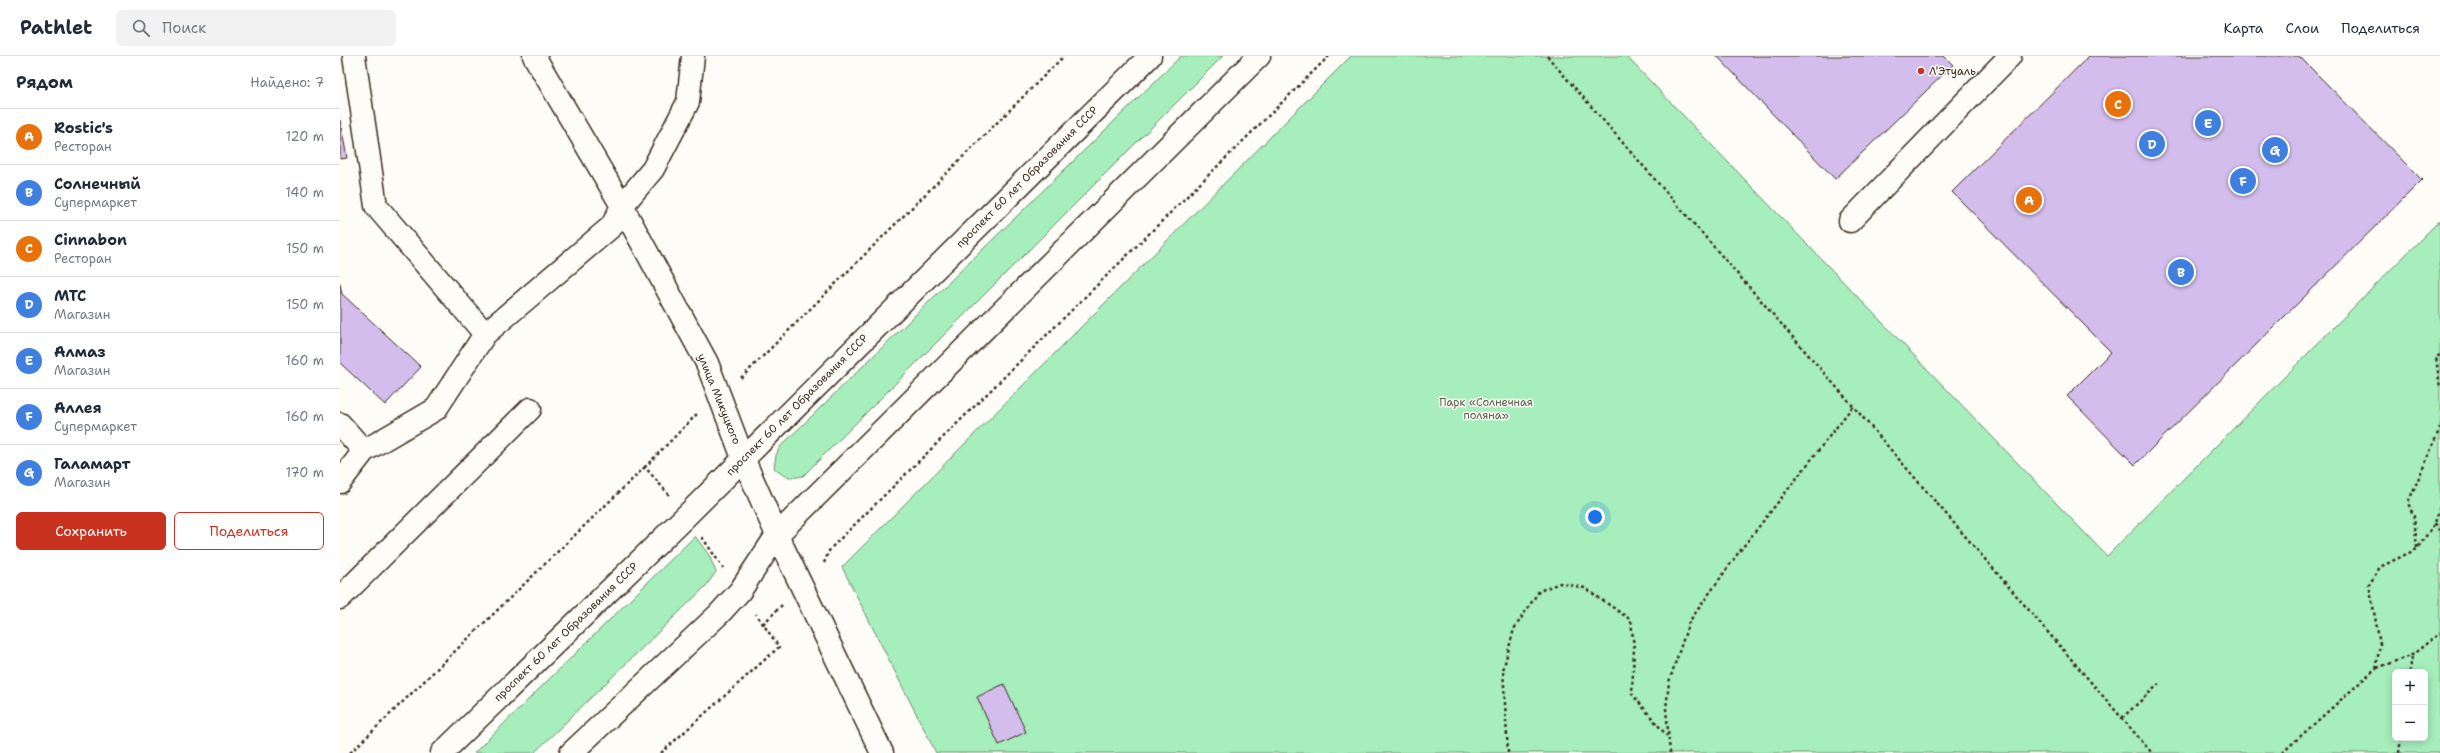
<!DOCTYPE html>
<html lang="ru">
<meta charset="utf-8">
<style>
:root{--surface:#fff;--page:#f2f2f3;--text:#1f2937;--muted:#747a83;--line:#e0e1e3;--accent:#c8321e}
body{margin:0;font-family:"Shantell Sans",sans-serif;background:var(--page);color:var(--text)}
.controls{position:absolute;right:12px;bottom:12px;display:grid;overflow:hidden;border-radius:6px;box-shadow:0 2px 10px #0003}
.controls button{width:36px;height:36px;display:grid;place-items:center;padding:0;border:0;border-bottom:1px solid var(--line);background:var(--surface);color:var(--text);font:20px sans-serif}
.you{position:absolute;left:1255px;top:461px;width:14px;height:14px;margin:-10px;border:3px solid #fff;border-radius:50%;background:#1a73e8;box-shadow:0 0 0 6px #1a73e833}
.badge{display:grid;place-items:center;width:26px;height:26px;border-radius:50%;background:var(--accent);color:#fff;font-size:13px;font-weight:700}
.pin{position:absolute;translate:-50% -50%;border:2px solid #fff;box-shadow:0 1px 4px #0006}
.list{margin:0;padding:0;list-style:none}
h2{display:flex;justify-content:space-between;align-items:center;height:52px;margin:0;padding:0 16px;font-size:17px}
h2 small{font-size:13px;font-weight:400;color:var(--muted)}
.list li{display:grid;grid-template-columns:26px 1fr auto;gap:12px;align-items:center;box-sizing:border-box;height:56px;padding:0 16px;border-top:1px solid var(--line)}
.list b{display:block;font-size:15px;white-space:nowrap}
.list p{margin:0;font-size:13px;white-space:nowrap;color:var(--muted)}
.list em{font-size:13px;font-style:normal;color:var(--muted)}
.actions{display:flex;gap:8px;padding:12px 16px}
.actions a{flex:1;padding:9px 0;border:1px solid var(--accent);border-radius:6px;text-align:center;font-size:14px;color:var(--accent)}
.actions .main{background:var(--accent);color:#fff}
.icon{flex:none;width:22px;height:22px;fill:none;stroke:currentColor;stroke-width:2;stroke-linecap:round;stroke-linejoin:round}
.map{position:relative;flex:none;width:2100px;height:697px;overflow:hidden}
header{display:flex;align-items:center;gap:24px;box-sizing:border-box;height:56px;padding:0 20px;background:var(--surface);border-bottom:1px solid var(--line)}
header strong{font-size:19px}
nav{display:flex;gap:22px;margin-inline-start:auto;font-size:14px}
.search{width:280px;height:36px;background:var(--page);display:flex;align-items:center;gap:10px;box-sizing:border-box;padding:0 14px;border-radius:6px;color:var(--muted);font-size:15px}
main{display:flex}
aside{flex:1;background:var(--surface)}
.map>svg:first-child{display:block}
.green{fill:#a6eebc;stroke:#708c6d;fill-rule:evenodd}
.building{fill:#d3bded;stroke:#3b2a1e}
.lines{fill:none;stroke-linecap:round;stroke-linejoin:round}
.minor-casing{stroke:#3b2a1e;stroke-width:25}
.major-casing{stroke:#3b2a1e;stroke-width:25}
.path{stroke:#3b2a1e;stroke-width:2.5;stroke-dasharray:3 3;stroke-linecap:butt}
.minor{stroke:#fdfcf7;stroke-width:22}
.major{stroke:#fdfcf7;stroke-width:22}
.poi-dot{fill:#c8321e;stroke:#fdfcf7;stroke-width:1.5}
.labels{text-anchor:middle;dominant-baseline:central;stroke-width:3;stroke-linejoin:round;paint-order:stroke}
.poi-label{font-size:11px;fill:#3b2a1e;stroke:#fdfcf7;text-anchor:start}
.street-label{font-size:11px;fill:#3b2a1e;stroke:#fdfcf7}
.park-label{font-size:11px;fill:#565b46;stroke:#fdfcf7}
</style>
<header>
<strong>Pathlet</strong>
<div class="search"><svg class="icon" aria-label="search" viewBox="0 0 24 24"><circle cx="10" cy="10" r="6"/><path d="M15 15l6 6"/></svg>Поиск</div>
<nav><a>Карта</a><a>Слои</a><a>Поделиться</a></nav>
</header>
<main>
<aside>
<h2>Рядом<small>Найдено: 7</small></h2>
<ul class="list">
<li><span class="badge" style="background:#e8710a">A</span><div><b>Rostic's</b><p>Ресторан</p></div><em>120 m</em></li>
<li><span class="badge" style="background:#3f7fe0">B</span><div><b>Солнечный</b><p>Супермаркет</p></div><em>140 m</em></li>
<li><span class="badge" style="background:#e8710a">C</span><div><b>Cinnabon</b><p>Ресторан</p></div><em>150 m</em></li>
<li><span class="badge" style="background:#3f7fe0">D</span><div><b>МТС</b><p>Магазин</p></div><em>150 m</em></li>
<li><span class="badge" style="background:#3f7fe0">E</span><div><b>Алмаз</b><p>Магазин</p></div><em>160 m</em></li>
<li><span class="badge" style="background:#3f7fe0">F</span><div><b>Аллея</b><p>Супермаркет</p></div><em>160 m</em></li>
<li><span class="badge" style="background:#3f7fe0">G</span><div><b>Галамарт</b><p>Магазин</p></div><em>170 m</em></li>
</ul>
<div class="actions"><a class="main">Сохранить</a><a>Поделиться</a></div>
</aside>
<div class="map">
<svg width="2100" height="697" viewBox="0 0 2100 697">
<rect width="100%" height="100%" fill="#fdfcf7"/>
<filter id="ink" filterUnits="userSpaceOnUse"><feTurbulence type="fractalNoise" baseFrequency=".025" numOctaves="2"/><feDisplacementMap in="SourceGraphic" scale="8" xChannelSelector="R" yChannelSelector="G"/><feConvolveMatrix kernelMatrix="1 2 1 2 8 2 1 2 1" color-interpolation-filters="sRGB"/></filter>
<g filter="url(#ink)">
<path class="green" d="M841 0H883L463 420C450 423 444 421 434 412L436 399 440 391Z
M1011 0H1286L1767 500 2100 164V697H596L502 511ZM2055 616H2085V682H2055Z
M355 480 369 499 376 516 366 530 194 697H134Z"/>
<path class="building" d="M1377 0H1604L1613 9 1495 123Z
M1749 0H1959L2082 124 1795 409 1727 340 1771 296 1612 136Z
M0 64 7 102 0 103Z
M0 228 2 238 81 311 45 349 0 307Z
M664 628 686 676 659 689 637 641Z"/>
<g class="lines">
<defs>
<path id="minor" d="M14 0 36 150 145 278
M194 0 282 150 367 307 403 402
M1510 165 1670 0
M0 368 24 395
M0 426 24 395 96 353 145 278 272 170 282 150 313 113 348 46 353 0
M437 479 542 697
M0 542 190 353"/>
<path id="major" d="M403 402 437 479
M102 697 346 460 810 0
M231 697 379 558 400 535 437 479 919 0"/>
</defs>
<use href="#minor" class="minor-casing"/>
<use href="#major" class="major-casing"/>
<path class="path" d="M1207 0 1513 350 1812 697
M2100 299 2096 301 2100 332
M401 322 724 0
M329 439 305 411 357 358
M2095 467 2100 476
M362 481 383 512
M2077 492 2074 461 2068 447 2100 372
M484 507 490 493 989 0
M423 568 442 549
M2037 612 2072 599 2100 577
M2070 616 2072 599
M1782 662 1819 628
M10 697 305 411
M321 697 439 591 416 558
M1168 697 1163 614 1174 573 1199 535 1220 527 1245 532 1291 564 1294 592 1292 638 1327 680
M1330 697 1326 653 1329 626 1349 566 1396 500 1513 350
M1942 697 2036 612 2040 588 2029 529 2040 511 2077 493 2095 467 2100 451
M2059 697 2061 682"/>
<use href="#minor" class="minor"/>
<use href="#major" class="major"/>
</g>
</g>
<circle class="poi-dot" cx="1581" cy="15" r="4"/>
<g class="labels">
<g class="poi-label">
<text x="1589" y="15">Л'Этуаль</text>
</g>
<g class="street-label">
<text transform="translate(687 121) rotate(-45)">проспект 60 лет Образования СССР</text>
<text transform="translate(379 343) rotate(68)">улица Микуцкого</text>
<text transform="translate(457 349) rotate(-45)">проспект 60 лет Образования СССР</text>
<text transform="translate(226 576) rotate(-44)">проспект 60 лет Образования СССР</text>
</g>
<g class="park-label">
<text x="1146" y="346">Парк «Солнечная<tspan x="1146" dy="13">поляна»</tspan></text>
</g>
</g>
</svg>
<div class="controls">
<button>+</button>
<button>−</button>
</div>
<div class="you"></div>
<div class="pin badge" style="left:1689px;top:144px;background:#e8710a">A</div>
<div class="pin badge" style="left:1841px;top:216px;background:#3f7fe0">B</div>
<div class="pin badge" style="left:1778px;top:48px;background:#e8710a">C</div>
<div class="pin badge" style="left:1812px;top:88px;background:#3f7fe0">D</div>
<div class="pin badge" style="left:1868px;top:67px;background:#3f7fe0">E</div>
<div class="pin badge" style="left:1903px;top:125px;background:#3f7fe0">F</div>
<div class="pin badge" style="left:1935px;top:94px;background:#3f7fe0">G</div>
</div>
</main>
